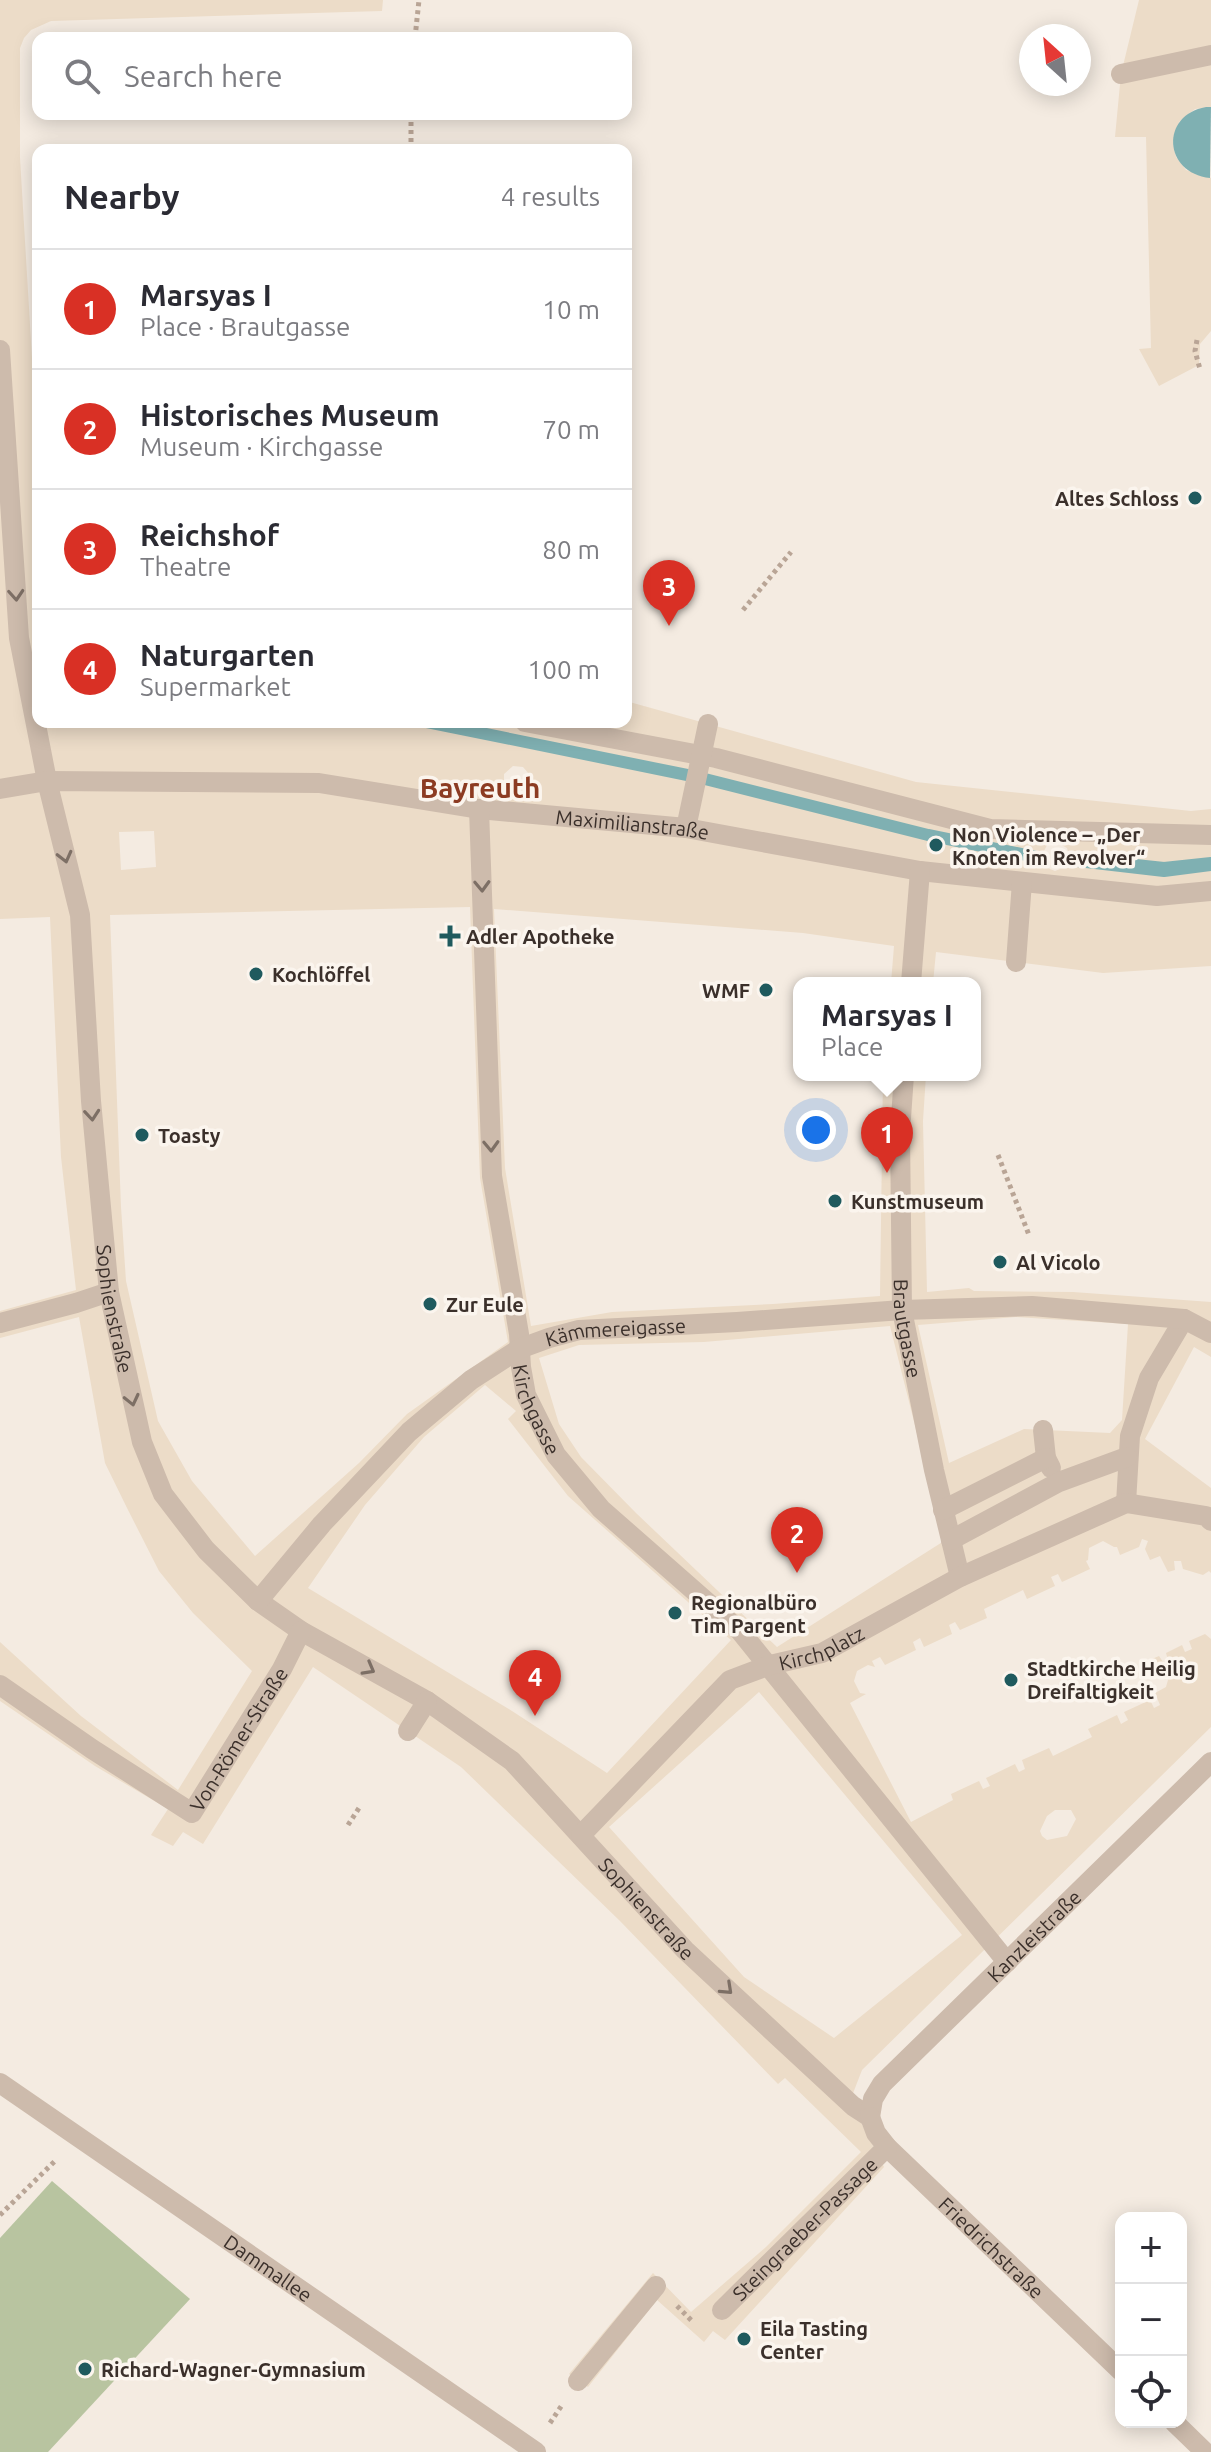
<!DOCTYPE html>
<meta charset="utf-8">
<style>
:root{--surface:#fff;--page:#f7f7f7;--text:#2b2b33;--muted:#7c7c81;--line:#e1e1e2;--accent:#d93025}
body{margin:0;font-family:Ubuntu,sans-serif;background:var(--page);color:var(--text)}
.controls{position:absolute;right:24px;bottom:24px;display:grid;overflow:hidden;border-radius:16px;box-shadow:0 4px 20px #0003}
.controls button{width:72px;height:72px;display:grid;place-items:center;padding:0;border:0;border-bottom:2px solid var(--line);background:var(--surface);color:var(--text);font:40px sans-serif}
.compass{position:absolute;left:1019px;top:24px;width:72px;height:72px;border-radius:50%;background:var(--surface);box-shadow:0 4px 20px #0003;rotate:333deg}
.you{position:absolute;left:816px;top:1130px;width:28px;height:28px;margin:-20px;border:6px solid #fff;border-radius:50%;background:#1a73e8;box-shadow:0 0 0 12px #1a73e833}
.badge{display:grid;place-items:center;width:52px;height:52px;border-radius:50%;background:var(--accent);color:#fff;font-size:26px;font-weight:700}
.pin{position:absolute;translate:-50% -66px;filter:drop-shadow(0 2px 4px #0008)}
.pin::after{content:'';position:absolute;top:42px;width:28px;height:24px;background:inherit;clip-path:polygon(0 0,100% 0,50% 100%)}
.popup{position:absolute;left:793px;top:977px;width:188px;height:104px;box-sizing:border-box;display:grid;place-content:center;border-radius:16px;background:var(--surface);filter:drop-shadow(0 2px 6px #0005);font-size:26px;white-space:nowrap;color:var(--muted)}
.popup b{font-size:30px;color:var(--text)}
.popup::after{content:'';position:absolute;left:50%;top:100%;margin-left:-16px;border:16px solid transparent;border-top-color:var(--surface)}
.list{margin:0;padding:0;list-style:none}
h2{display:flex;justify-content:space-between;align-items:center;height:104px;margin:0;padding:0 32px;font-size:34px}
h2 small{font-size:26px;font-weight:400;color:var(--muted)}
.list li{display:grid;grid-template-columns:52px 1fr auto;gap:24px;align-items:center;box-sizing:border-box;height:120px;padding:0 32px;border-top:2px solid var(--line)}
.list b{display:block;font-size:30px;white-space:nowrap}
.list p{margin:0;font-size:26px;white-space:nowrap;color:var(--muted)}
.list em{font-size:26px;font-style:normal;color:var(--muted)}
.icon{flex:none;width:44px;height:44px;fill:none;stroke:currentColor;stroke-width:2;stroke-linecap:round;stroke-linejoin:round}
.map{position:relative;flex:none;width:1211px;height:2452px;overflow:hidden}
.search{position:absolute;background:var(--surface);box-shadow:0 4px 20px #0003;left:32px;top:32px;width:600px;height:88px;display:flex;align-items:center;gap:20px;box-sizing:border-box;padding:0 28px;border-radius:16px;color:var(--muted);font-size:30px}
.panel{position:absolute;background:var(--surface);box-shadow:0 4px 20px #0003;left:32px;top:144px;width:600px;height:584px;border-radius:16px}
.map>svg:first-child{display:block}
.green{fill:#b8c4a0}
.plaza{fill:#ecdcc8;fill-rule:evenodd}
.water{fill:#7fb0b2}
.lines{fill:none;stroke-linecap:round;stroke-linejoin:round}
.stream{stroke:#7fb0b2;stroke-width:12}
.path{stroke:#b9a596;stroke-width:5;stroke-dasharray:4 4;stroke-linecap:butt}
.minor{stroke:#cdbbac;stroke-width:20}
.oneway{stroke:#7d6f65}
.poi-dot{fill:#1f5a5e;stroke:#fbf5ee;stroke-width:3}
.labels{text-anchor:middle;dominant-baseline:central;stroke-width:7;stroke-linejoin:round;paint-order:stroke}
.poi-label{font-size:20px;font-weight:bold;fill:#3b302b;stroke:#fbf5ee;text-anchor:start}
.street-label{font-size:20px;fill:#3b302b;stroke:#fbf5ee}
.district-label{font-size:28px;font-weight:bold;fill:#8c3b22;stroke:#fbf5ee}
</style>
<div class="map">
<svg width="1211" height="2452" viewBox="0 0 1211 2452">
<rect width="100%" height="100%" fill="#f4ebe1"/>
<path class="green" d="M52 2181 190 2299 48 2452H0V2238Z"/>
<path class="plaza" d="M0 0H383L382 11 51 21 31 30 24 38 20 48V158L38 458V722H427L697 777 928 835 1041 858 1045 867 1055 871 1065 867 1069 860 1164 871 1211 865V966L1103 973 936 952 933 983H891L894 946 803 933 494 909 505 1168 531 1326 612 1312 773 1304 880 1296 883 1075H926L923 1121 927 1292 969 1288 974 1291 1073 1292 1211 1302V1357L1194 1347 1145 1439 1211 1488V1573L1209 1571 1203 1575 1183 1569 1181 1561H1174L1175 1570 1168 1572 1160 1556 1150 1560 1145 1549 1148 1541 1142 1539 1139 1547 1120 1555 1117 1547H1114L1103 1541 1089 1548 1088 1560 1086 1561 1090 1569 1062 1582 1058 1574 1051 1577 1055 1586 1027 1599 1023 1590 984 1609 987 1618 960 1630 955 1622 949 1625 952 1634 924 1647 920 1638 913 1642 916 1650 885 1665 880 1657 872 1661 875 1667 868 1665 857 1671 854 1681 860 1693 866 1694 850 1703 911 1822 953 1800 951 1794 979 1781 983 1789 990 1786 986 1778 1015 1764 1019 1772 1025 1769 1022 1760 1049 1748 1053 1756 1092 1737 1088 1729 1117 1715 1121 1724 1128 1720 1124 1712 1150 1700 1154 1708 1160 1705 1155 1693 1166 1687 1168 1680 1163 1672 1156 1670 1157 1663 1152 1659 1159 1656 1163 1662 1168 1660 1166 1653 1182 1645 1185 1652 1192 1649 1189 1641 1205 1634 1211 1639V1727L862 2070 850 2101 884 2167 725 2340 713 2331 704 2342 657 2300 588 2387 569 2374 653 2273 691 2312 766 2247 861 2152 785 2078 778 2084 619 1920 461 1767 313 1667 203 1844 183 1832 173 1846 151 1835 168 1809 95 1766 0 1701V1642L81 1716 178 1790 252 1671 193 1613 159 1571 127 1508 105 1463 79 1317 0 1338V1311L76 1290 61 1157 50 917 0 919ZM513 766 523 767 529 774V784L522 791 513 793 504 785V774ZM154 831 156 867 121 870 119 832ZM470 907 480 1178 508 1342 407 1414 359 1463 255 1556 192 1481 158 1421 126 1281 121 1207 110 915ZM1016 1317 1128 1324 1122 1420 1110 1433 1024 1429 949 1463 918 1325ZM890 1326 944 1541 777 1647 636 1513 581 1457 559 1424 539 1358 579 1345 704 1342ZM485 1385 516 1411 508 1419 568 1496 731 1640 607 1773 512 1711 308 1588 365 1505 424 1437ZM759 1692 962 1935 834 2038 744 1977 609 1827ZM1055 1810H1071L1076 1819 1067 1836 1047 1840 1042 1836 1040 1831 1047 1816Z
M1139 0H1211V107L1195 109 1179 122 1173 144 1176 157 1186 170 1211 178V331L1200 344 1199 365 1159 386 1139 349 1151 348 1146 137H1115L1121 74Z
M626 701 916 782 1191 811 1211 809V863L1164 868 1070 858 1067 848 1056 842 1047 845 1042 855 929 833 698 775 441 722H626Z"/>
<path class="water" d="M1206 107H1211L1210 178C1163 173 1160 115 1206 107Z"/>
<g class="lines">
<path class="stream" d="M427 722 697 777 928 835 1041 858
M1211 863 1164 868 1070 858 1069 860 1164 871 1211 865"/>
<path class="path" d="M415 38 419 0
M411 114V150
M1197 340 1195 351 1200 369
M743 610 791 552
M998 1155 1029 1235
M348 1825 359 1808
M0 2215 56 2160
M677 2306 693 2322
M550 2423 562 2405"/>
<g class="minor">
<path d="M1121 74 1211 55"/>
<path id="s1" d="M0 350 19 638 47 781 80 915 91 1101 109 1292 142 1442 163 1494 206 1550 258 1601 301 1631 427 1701 512 1761 685 1950 853 2106 870 2117"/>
<path d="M525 722 716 758 990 829 1211 835"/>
<path id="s2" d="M0 789 47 781 319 783 479 809 686 828 920 871 1157 896 1211 891"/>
<path id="s3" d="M479 809 492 1176 519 1334 521 1367 526 1395 556 1455 601 1509 740 1631 1007 1962"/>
<path d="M686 828 708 724"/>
<path d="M1016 962 1022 882"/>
<path d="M911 983 920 871"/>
<path id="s4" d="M904 1075 900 1132 902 1310 934 1470 960 1577"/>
<path d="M0 1323 76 1303 109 1292"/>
<path d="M1043 1430 1046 1458 1051 1468"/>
<path d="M1126 1503 1130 1436 1149 1378 1184 1319"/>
<path d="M943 1510 1046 1458"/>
<path d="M951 1540 1059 1482 1127 1457"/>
<path id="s5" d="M258 1601 322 1524 409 1432 471 1380 519 1349 549 1338 579 1330 737 1322 902 1310 1032 1306 1184 1319 1211 1333"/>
<path id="s6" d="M0 1685 92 1749 192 1813 282 1669 301 1631"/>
<path d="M408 1731 427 1701"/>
<path id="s7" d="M581 1835 730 1680 770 1665 822 1653 960 1577 1126 1503 1206 1516 1211 1521"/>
<path id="s8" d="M0 2083 536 2452"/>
<path id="s9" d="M870 2117 873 2099 882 2084 1211 1762"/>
<path id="s10" d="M870 2117 876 2133 887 2147 1121 2371"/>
<path id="s11" d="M722 2310 887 2147"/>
<path d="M578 2381 656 2286"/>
<path d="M1174 2422 1205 2452"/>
</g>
</g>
<defs><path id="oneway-chevron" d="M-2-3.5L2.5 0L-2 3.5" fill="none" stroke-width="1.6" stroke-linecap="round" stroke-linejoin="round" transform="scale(2)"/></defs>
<g class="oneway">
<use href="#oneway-chevron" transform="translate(16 595) rotate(86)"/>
<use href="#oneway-chevron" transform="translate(65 857) rotate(76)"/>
<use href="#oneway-chevron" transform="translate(482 886) rotate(88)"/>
<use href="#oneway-chevron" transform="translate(92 1115) rotate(85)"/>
<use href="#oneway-chevron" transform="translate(491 1146) rotate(88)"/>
<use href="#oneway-chevron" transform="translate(132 1400) rotate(77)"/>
<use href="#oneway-chevron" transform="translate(369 1669) rotate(29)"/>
<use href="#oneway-chevron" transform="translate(727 1989) rotate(43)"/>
</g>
<g class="poi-dot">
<circle cx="1195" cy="498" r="8"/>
<circle cx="936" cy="845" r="8"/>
<path d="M446 924h8v8h8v8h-8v8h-8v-8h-8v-8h8z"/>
<circle cx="256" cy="974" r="8"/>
<circle cx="766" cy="990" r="8"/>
<circle cx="142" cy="1135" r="8"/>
<circle cx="835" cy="1201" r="8"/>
<circle cx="1000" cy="1262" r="8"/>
<circle cx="430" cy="1304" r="8"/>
<circle cx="675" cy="1613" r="8"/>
<circle cx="1011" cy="1680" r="8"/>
<circle cx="744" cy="2339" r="8"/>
<circle cx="85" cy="2369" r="8"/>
</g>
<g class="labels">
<g class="poi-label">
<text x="1179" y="498" text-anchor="end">Altes Schloss</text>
<text x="952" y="834">Non Violence – „Der<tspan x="952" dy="23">Knoten im Revolver“</tspan></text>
<text x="466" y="936">Adler Apotheke</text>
<text x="272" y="974">Kochlöffel</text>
<text x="750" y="990" text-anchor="end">WMF</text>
<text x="158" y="1135">Toasty</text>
<text x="851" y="1201">Kunstmuseum</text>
<text x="1016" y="1262">Al Vicolo</text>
<text x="446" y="1304">Zur Eule</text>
<text x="691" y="1602">Regionalbüro<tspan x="691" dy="23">Tim Pargent</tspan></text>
<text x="1027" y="1668">Stadtkirche Heilig<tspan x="1027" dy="23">Dreifaltigkeit</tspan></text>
<text x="760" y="2328">Eila Tasting<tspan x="760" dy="23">Center</tspan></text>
<text x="101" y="2369">Richard-Wagner-Gymnasium</text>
</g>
<g class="street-label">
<text stroke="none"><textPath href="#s2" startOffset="636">Maximilianstraße</textPath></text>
<text stroke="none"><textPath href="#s1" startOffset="968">Sophienstraße</textPath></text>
<text stroke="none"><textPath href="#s4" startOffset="254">Brautgasse</textPath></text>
<text stroke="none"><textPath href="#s5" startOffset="464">Kämmereigasse</textPath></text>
<text stroke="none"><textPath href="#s3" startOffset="606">Kirchgasse</textPath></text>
<text stroke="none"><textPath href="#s7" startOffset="312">Kirchplatz</textPath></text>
<text stroke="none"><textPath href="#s6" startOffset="318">Von-Römer-Straße</textPath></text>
<text stroke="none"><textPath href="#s1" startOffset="1804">Sophienstraße</textPath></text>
<text stroke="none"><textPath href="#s9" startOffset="248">Kanzleistraße</textPath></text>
<text stroke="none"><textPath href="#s11" startOffset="116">Steingraeber-Passage</textPath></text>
<text stroke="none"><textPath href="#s10" startOffset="180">Friedrichstraße</textPath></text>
<text stroke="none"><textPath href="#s8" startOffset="326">Dammallee</textPath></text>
</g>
<g class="district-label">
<text x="480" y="787">Bayreuth</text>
</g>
</g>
</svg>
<div class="controls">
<button>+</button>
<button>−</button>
<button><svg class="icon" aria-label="locate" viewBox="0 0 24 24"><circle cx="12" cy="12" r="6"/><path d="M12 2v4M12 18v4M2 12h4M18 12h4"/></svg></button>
</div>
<svg class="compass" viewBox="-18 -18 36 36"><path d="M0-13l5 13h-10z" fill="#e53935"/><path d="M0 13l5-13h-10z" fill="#7c7c81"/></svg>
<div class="you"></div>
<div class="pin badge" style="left:887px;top:1173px">1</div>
<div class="popup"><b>Marsyas I</b>Place</div>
<div class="pin badge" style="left:797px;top:1573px">2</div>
<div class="pin badge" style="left:669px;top:626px">3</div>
<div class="pin badge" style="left:535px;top:1716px">4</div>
<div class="search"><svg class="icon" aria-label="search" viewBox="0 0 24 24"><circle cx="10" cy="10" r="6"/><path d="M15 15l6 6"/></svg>Search here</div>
<section class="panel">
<h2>Nearby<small>4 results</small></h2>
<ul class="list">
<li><span class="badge">1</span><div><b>Marsyas I</b><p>Place · Brautgasse</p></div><em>10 m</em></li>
<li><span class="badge">2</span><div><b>Historisches Museum</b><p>Museum · Kirchgasse</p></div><em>70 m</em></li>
<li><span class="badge">3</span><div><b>Reichshof</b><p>Theatre</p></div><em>80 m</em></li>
<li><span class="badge">4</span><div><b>Naturgarten</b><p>Supermarket</p></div><em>100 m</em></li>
</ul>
</section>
</div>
